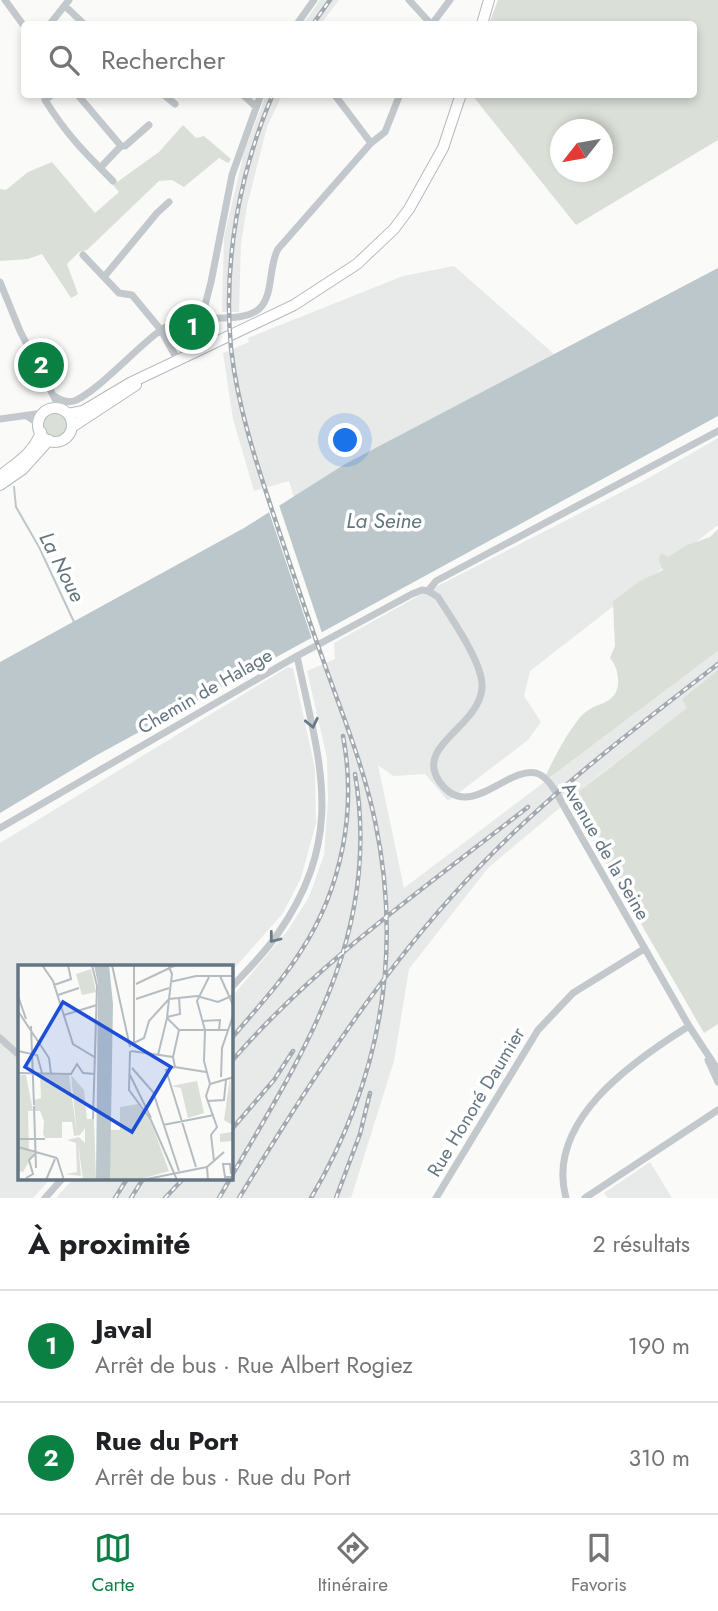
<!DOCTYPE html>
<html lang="fr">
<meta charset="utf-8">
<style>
:root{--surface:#fff;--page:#f6f6f6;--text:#202124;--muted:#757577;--line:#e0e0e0;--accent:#0b8043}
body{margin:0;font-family:Jost,sans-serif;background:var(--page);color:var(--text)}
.compass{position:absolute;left:550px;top:119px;width:63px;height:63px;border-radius:50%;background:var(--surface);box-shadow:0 4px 10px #0003;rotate:239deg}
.you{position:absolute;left:346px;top:441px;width:24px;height:24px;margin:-18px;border:5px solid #fff;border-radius:50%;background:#1a73e8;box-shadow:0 0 0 10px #1a73e833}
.badge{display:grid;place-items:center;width:46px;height:46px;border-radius:50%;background:var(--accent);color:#fff;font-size:23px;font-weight:700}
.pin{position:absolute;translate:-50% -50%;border:4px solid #fff;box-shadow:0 2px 7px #0006}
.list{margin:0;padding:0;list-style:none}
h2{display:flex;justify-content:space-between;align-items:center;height:91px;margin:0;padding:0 28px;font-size:30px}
h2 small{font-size:23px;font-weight:400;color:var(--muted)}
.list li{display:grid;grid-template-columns:46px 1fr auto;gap:21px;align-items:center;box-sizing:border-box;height:112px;padding:0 28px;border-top:2px solid var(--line)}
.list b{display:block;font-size:26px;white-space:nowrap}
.list p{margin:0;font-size:23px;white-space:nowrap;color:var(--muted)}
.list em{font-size:23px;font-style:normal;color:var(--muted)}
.icon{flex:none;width:38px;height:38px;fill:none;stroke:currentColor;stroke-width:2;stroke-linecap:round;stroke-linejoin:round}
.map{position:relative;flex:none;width:718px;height:1198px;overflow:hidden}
.search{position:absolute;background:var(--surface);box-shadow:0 4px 10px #0003;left:21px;right:21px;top:21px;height:77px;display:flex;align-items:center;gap:18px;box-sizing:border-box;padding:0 24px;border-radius:7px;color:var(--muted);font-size:26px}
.sheet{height:315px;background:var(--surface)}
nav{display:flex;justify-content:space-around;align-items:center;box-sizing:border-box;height:98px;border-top:2px solid var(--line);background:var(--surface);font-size:19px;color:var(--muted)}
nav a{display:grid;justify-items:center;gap:4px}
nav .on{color:var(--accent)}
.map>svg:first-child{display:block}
.built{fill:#e8e9e9}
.green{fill:#dadfd7;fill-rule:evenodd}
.water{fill:#bbc7cb}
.pier{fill:#fafaf8}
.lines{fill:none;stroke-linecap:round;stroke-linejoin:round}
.stream{stroke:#bbc7cb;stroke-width:2}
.major-casing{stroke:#b5babe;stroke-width:12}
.minor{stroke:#c3c8cc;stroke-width:7}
.major{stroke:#fff;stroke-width:10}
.rail-casing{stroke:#a2aab0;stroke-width:4.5}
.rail{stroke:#fff;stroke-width:2;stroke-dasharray:5;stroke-linecap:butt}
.oneway{stroke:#6a7a87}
.labels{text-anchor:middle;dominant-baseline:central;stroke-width:7;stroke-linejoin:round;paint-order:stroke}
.street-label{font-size:19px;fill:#657683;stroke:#fff}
.water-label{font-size:21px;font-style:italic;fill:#60757c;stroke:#fff}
.inset-road{fill:none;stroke:#b5bdc2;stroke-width:2}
.view{fill:#1d4ed8;fill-opacity:0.15;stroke:#1d4ed8;stroke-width:3.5}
.inset-edge{fill:none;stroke:#657683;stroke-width:3.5}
</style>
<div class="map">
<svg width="718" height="1198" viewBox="0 0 718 1198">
<rect width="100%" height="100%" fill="#fafaf8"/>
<path class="built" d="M320 0H339L321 24H303Z
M266 95H282L267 127 247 206 241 244 239 312H222L224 237 244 152Z
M454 266 554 354 345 464 294 497 289 481 254 491 233 419 223 353 249 342 248 338 403 276Z
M718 438V525L530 671 524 696 541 722 528 740 448 801 425 774 393 776 378 765 404 888 718 651V670L682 699 688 708 599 775 488 868 409 969 394 1061 351 1198H56L73 1179H231V998L288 930 309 897 324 855 328 799 327 758 307 671 335 659 334 643 422 594 647 479Z
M288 667 293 668 315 769 316 823 301 878 283 913 231 972V967H19V1179H50L33 1198H0V843Z
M650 1162 672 1198H608L604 1193Z"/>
<path class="green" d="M498 0H718V140L576 225 472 95 694 94V24H489ZM560 130H602V172H560Z
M183 125 196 138 204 136 231 159 228 163 219 158 184 187 172 180 159 181 87 250 79 252 67 264 78 294 71 298 42 254 28 259 0 261V189L6 190 28 172 52 162 95 213 119 192 113 185 159 152Z
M43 425a12 12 0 1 1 24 0a12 12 0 1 1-24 0Z
M718 529V651L548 779 546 775C554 758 573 721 587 711 596 704 608 704 615 694 621 684 618 667 610 658L615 646 613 601 640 581 663 570 659 561 660 555 663 554 668 557 687 545 710 537Z
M718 670V1024L704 1033 569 799 687 708 682 699Z"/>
<path class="water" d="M718 268V416L97 755 0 813V662L244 528 345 464Z"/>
<path class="pier" d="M278 502 323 636 313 642 268 509Z"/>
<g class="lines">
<path class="stream" d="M14 487 16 507 39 547 74 622"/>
<defs>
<path id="major" d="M482 24 489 0
M38 425a17 17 0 1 1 34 0a17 17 0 1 1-34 0Z
M68 414 83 411 130 383 294 305 357 264 394 229 409 209 443 148 461 94
M72 427 136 385
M0 476C16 463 33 454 41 432
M0 485 23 469 49 440"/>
</defs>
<use href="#major" class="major-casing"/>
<path class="minor" d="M5 0 24 26
M409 0 431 24
M65 6 84 24
M50 24 69 0
M297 24 314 0
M432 24 450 0
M53 94 45 100C66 134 85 153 113 181
M77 94 121 146 100 168
M163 94 175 104
M242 94 256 107
M334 94 371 143
M121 146H125L149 125
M83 255 119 293 132 295 161 330 177 359
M104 277 157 213 169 202
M0 282 20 331 56 401 64 410
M202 317 211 282 232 175 261 94
M54 396C60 400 67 403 74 401 96 393 138 346 161 330 191 309 237 327 259 309 274 295 268 267 278 249L371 143 385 132 400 94
M27 416 39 424
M0 419 43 413
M428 591 438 597C451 618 484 664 482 688 479 727 415 745 439 781 468 824 507 766 536 773 550 777 559 798 566 810L689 1026 718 1070
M428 591 436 581 718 431
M0 828 297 656 412 594 422 590 428 591
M231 988C246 971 264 954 277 935 347 835 320 765 297 656
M0 1038 19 1055
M708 1060 718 1082
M45 1198 62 1179
M436 1198 538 1030 573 993 644 949
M566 1198C545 1121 633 1061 689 1026
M585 1198 718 1110"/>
<use href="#major" class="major"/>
<defs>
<path id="rail" d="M313 24 330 0
M273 94C239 173 223 263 231 348 238 411 259 471 279 531 293 573 307 615 322 657 341 711 363 764 375 821 403 954 380 1081 311 1198
M231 1039C255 1010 281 983 301 951 342 888 357 810 343 736
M231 1062C316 963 426 887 528 807
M231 1130 274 1080 293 1051
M231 1177C306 1049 382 931 355 774
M115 1198 127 1179
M131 1198 143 1179
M165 1198 183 1179
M219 1198 230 1179
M239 1198C306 1088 377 977 464 883 540 800 630 732 718 664
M336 1198 360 1134 370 1093"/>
</defs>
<use href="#rail" class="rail-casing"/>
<use href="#rail" class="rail"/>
</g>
<defs><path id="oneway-chevron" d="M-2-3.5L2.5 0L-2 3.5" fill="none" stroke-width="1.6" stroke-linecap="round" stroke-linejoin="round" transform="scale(1.75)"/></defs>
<g class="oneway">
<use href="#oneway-chevron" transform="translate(312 723) rotate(78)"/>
<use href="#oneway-chevron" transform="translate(274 938) rotate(128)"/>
</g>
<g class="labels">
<g class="street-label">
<text transform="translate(205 691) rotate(-30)">Chemin de Halage</text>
<text transform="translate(606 851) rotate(60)">Avenue de la Seine</text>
<text transform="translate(476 1102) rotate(-59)">Rue Honoré Daumier</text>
</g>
<g class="water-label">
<text x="384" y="521">La Seine</text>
<text transform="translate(62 567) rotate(63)">La Noue</text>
</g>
</g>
<g transform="translate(18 965)">
<rect width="215" height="215" fill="#fafaf8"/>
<path d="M73 4 78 27 64 30 58 9ZM22 109 51 110 59 169 53 110 66 125 69 154H76L78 215H65L60 178 63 211 47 209 59 207 58 178 49 175 61 172 67 178V163L62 170 56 171 54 157H44V173H27L25 169 26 156 22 146H17L16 135 23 133ZM2 110H8L15 146H10L11 186 16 188 5 207 0 206ZM212 112 215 176 202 177V169L214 167V160L206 155ZM179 116 186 148 170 153 163 123 153 121ZM120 139 133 157 151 206 120 215H92L90 165H102V142Z" fill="#dadfd7"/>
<path d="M76 0H91L95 39 92 215H78L80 19Z" fill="#bbc7cb"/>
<path class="inset-road" d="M24 0 35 16 55 79 78 93M74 0 79 21 75 154M94 0 112 82M116 0V78M150 0 154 9 151 34M202 11 216 42M191 12 179 36 187 65 186 96 192 119M152 17 178 11H216M118 19 158 0M36 20 53 14 50 0M40 30 61 23M0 31 8 54M118 34 151 23M151 34 179 31 200 37 216 30M151 34 149 53 161 65M0 46 31 93 33 109M46 50 79 40M149 52 162 49 161 32M184 56 202 55 201 65M13 61 16 140M161 65H211M116 78 126 73 131 56 151 34M0 86 19 90 24 108M112 86 111 125 133 155 159 215M113 86 155 92 157 102 188 107M140 90 149 53M155 92 161 65M157 102 148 105 178 202M114 103 135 127 161 206M0 108 53 109 59 99 65 108 77 109M112 110 133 153M203 112 204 83 216 48M192 119 188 131 199 162 193 170 196 196M192 119 216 112M190 136 206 135 208 115M16 141 18 203M145 160 196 150M0 174H27M0 182 39 193M39 193 46 215M213 209 212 199H205L207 212H216M8 213 15 209 11 195 18 188M28 215 37 194M124 215 189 202M190 215 189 202 206 187"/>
<path class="view" d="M45 37 153 102 114 167 7 102Z"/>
<rect width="215" height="215" class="inset-edge"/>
</g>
</svg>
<svg class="compass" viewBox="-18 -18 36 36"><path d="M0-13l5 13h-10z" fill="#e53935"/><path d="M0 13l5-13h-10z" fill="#757577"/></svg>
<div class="you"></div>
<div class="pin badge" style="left:192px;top:327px">1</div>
<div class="pin badge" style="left:41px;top:365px">2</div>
<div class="search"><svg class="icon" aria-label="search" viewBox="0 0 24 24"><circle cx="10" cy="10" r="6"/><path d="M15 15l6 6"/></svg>Rechercher</div>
</div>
<section class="sheet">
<h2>À proximité<small>2 résultats</small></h2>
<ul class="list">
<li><span class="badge">1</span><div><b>Javal</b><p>Arrêt de bus · Rue Albert Rogiez</p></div><em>190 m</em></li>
<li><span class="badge">2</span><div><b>Rue du Port</b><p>Arrêt de bus · Rue du Port</p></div><em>310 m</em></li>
</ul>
</section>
<nav>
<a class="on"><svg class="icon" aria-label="map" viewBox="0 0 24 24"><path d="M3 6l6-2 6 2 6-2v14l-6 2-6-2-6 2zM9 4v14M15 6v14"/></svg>Carte</a>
<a><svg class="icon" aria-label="directions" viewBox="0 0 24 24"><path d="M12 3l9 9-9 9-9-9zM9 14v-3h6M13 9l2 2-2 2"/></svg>Itinéraire</a>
<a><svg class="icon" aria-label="saved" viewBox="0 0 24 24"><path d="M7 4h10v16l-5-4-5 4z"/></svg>Favoris</a>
</nav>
